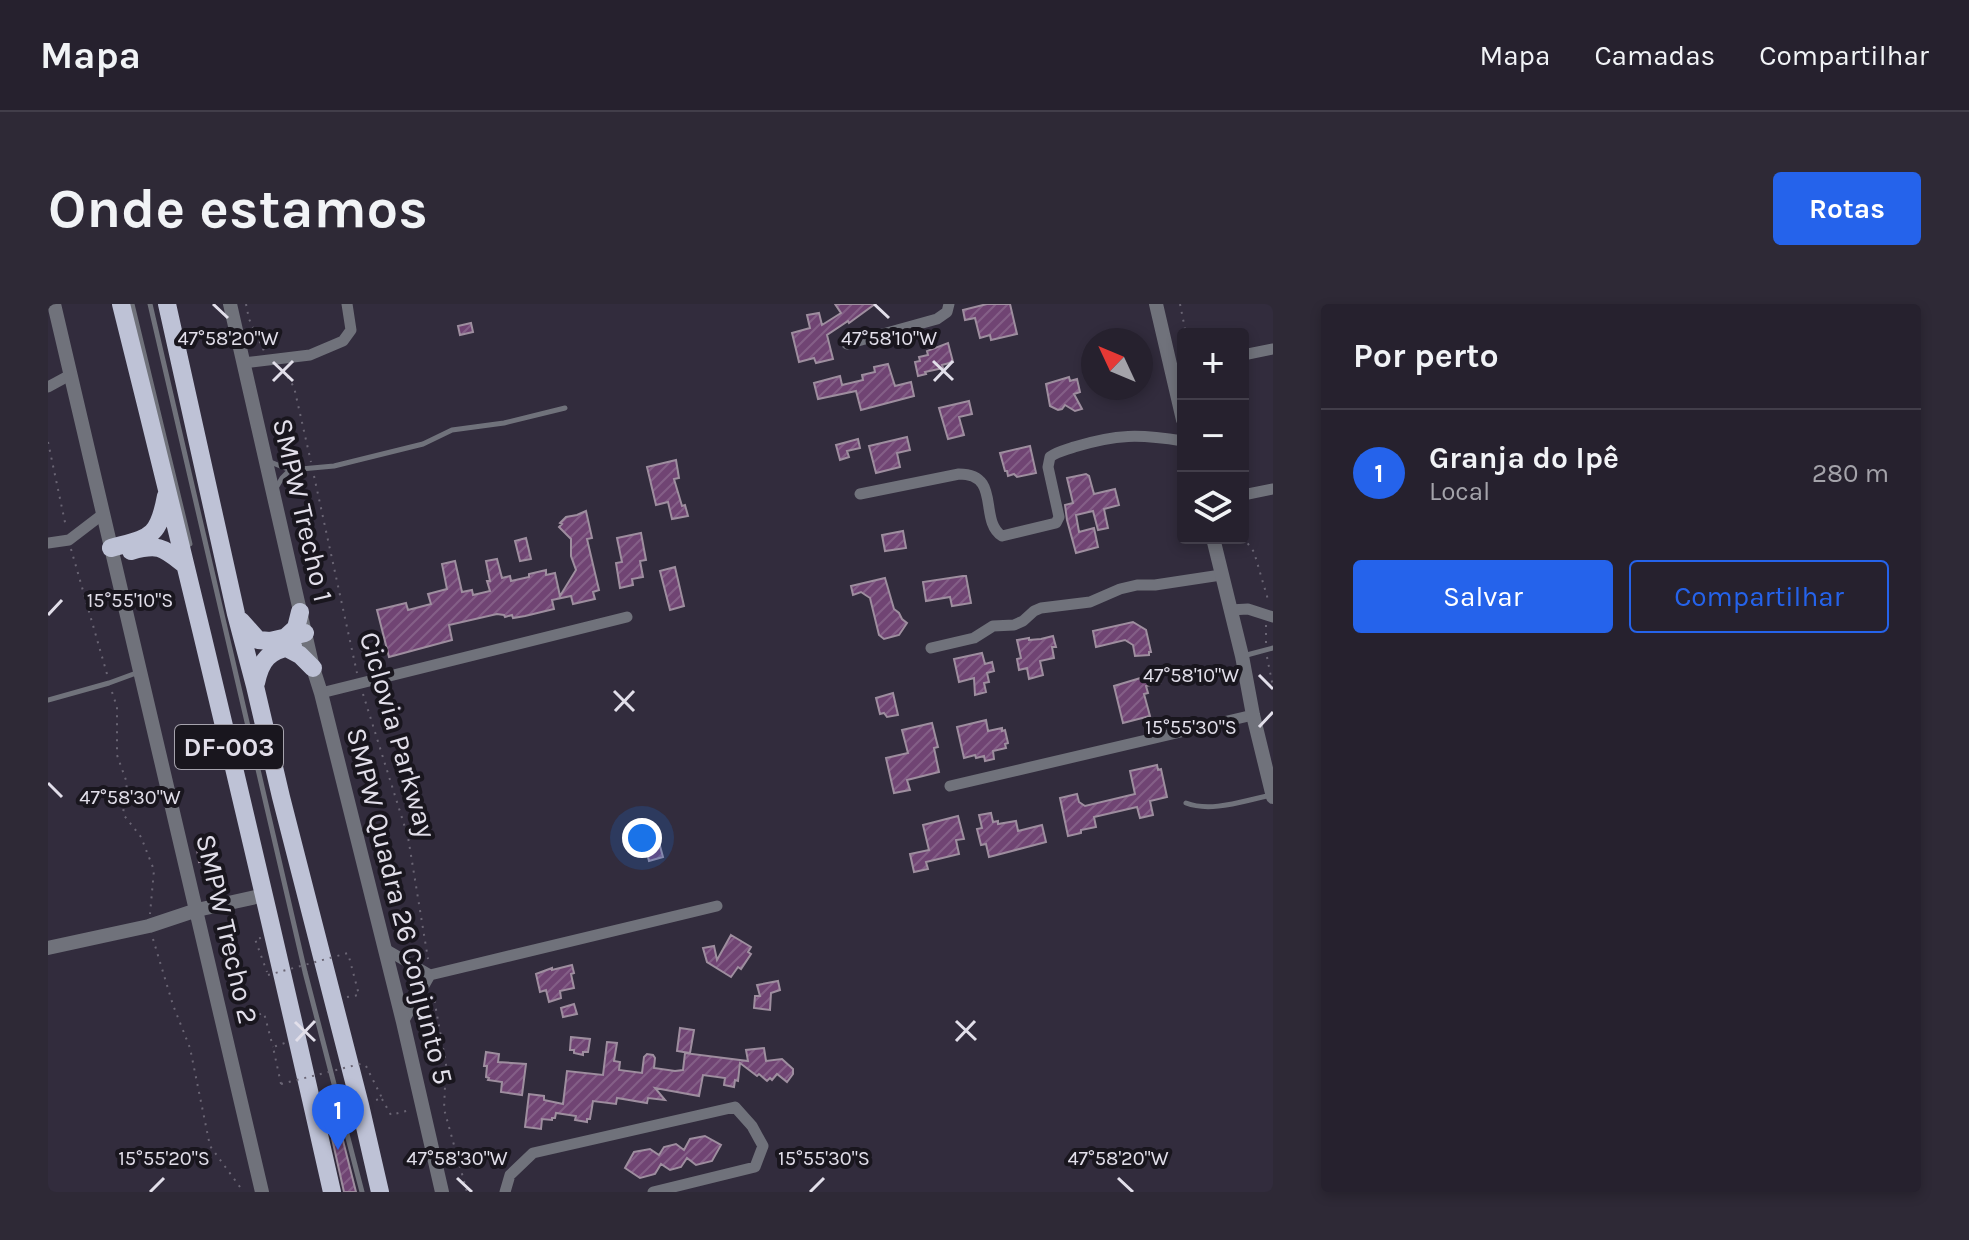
<!DOCTYPE html>
<html lang="pt">
<meta charset="utf-8">
<style>
:root{--surface:#26212e;--page:#2e2936;--text:#f1f3f6;--muted:#a4a3aa;--line:#423e4a;--accent:#2563eb}
body{margin:0;font-family:Karla,sans-serif;background:var(--page);color:var(--text)}
.controls{position:absolute;right:24px;top:24px;display:grid;overflow:hidden;border-radius:8px;box-shadow:0 4px 12px #0003}
.controls button{width:72px;height:72px;display:grid;place-items:center;padding:0;border:0;border-bottom:2px solid var(--line);background:var(--surface);color:var(--text);font:40px sans-serif}
.compass{position:absolute;left:1033px;top:24px;width:72px;height:72px;border-radius:50%;background:var(--surface);box-shadow:0 4px 12px #0003;rotate:314deg}
.you{position:absolute;left:594px;top:534px;width:28px;height:28px;margin:-20px;border:6px solid #fff;border-radius:50%;background:#1a73e8;box-shadow:0 0 0 12px #1a73e833}
.badge{display:grid;place-items:center;width:52px;height:52px;border-radius:50%;background:var(--accent);color:#fff;font-size:26px;font-weight:700}
.pin{position:absolute;translate:-50% -66px;filter:drop-shadow(0 2px 4px #0008)}
.pin::after{content:'';position:absolute;top:42px;width:28px;height:24px;background:inherit;clip-path:polygon(0 0,100% 0,50% 100%)}
.list{margin:0;padding:0;list-style:none}
h2{display:flex;justify-content:space-between;align-items:center;height:104px;margin:0;padding:0 32px;font-size:34px}
h2 small{font-size:26px;font-weight:400;color:var(--muted)}
.list li{display:grid;grid-template-columns:52px 1fr auto;gap:24px;align-items:center;box-sizing:border-box;height:128px;padding:0 32px;border-top:2px solid var(--line)}
.list b{display:block;font-size:30px;white-space:nowrap}
.list p{margin:0;font-size:26px;white-space:nowrap;color:var(--muted)}
.list em{font-size:26px;font-style:normal;color:var(--muted)}
.actions{display:flex;gap:16px;padding:24px 32px}
.actions a{flex:1;padding:18px 0;border:2px solid var(--accent);border-radius:8px;text-align:center;font-size:28px;color:var(--accent)}
.actions .main{background:var(--accent);color:#fff}
.icon{flex:none;width:44px;height:44px;fill:none;stroke:currentColor;stroke-width:2;stroke-linecap:round;stroke-linejoin:round}
.map{position:relative;flex:none;width:1225px;height:888px;overflow:hidden;border-radius:8px}
header{display:flex;align-items:center;gap:48px;box-sizing:border-box;height:112px;padding:0 40px;background:var(--surface);border-bottom:2px solid var(--line)}
header strong{font-size:38px}
nav{display:flex;gap:44px;margin-inline-start:auto;font-size:28px}
.intro{display:flex;align-items:center;justify-content:space-between;box-sizing:border-box;height:192px;padding:0 48px}
h1{margin:0;font-size:56px}
.button{padding:20px 36px;border-radius:8px;background:var(--accent);color:#fff;font-size:28px;font-weight:700}
main{display:flex;gap:48px;padding:0 48px}
aside{flex:1;background:var(--surface);border-radius:8px;box-shadow:0 4px 12px #0003}
.map>svg:first-child{display:block}
.building{fill:url(#building-hatch);stroke:#9e8e9f;stroke-width:2}
.lines{fill:none;stroke-linecap:round;stroke-linejoin:round}
.path{stroke:#6a6574;stroke-width:2;stroke-dasharray:2 6;stroke-linecap:butt}
.service{stroke:#70727b;stroke-width:5}
.minor{stroke:#70727b;stroke-width:11}
.tertiary{stroke:#70727b;stroke-width:14}
.trunk{stroke:#bec2d6;stroke-width:18}
.path-bridge{stroke:#6a6574;stroke-width:2;stroke-dasharray:2 6;stroke-linecap:butt}
.ticks{fill:none;stroke:#e2dfea;stroke-width:3}
.labels{text-anchor:middle;dominant-baseline:central;stroke-width:8;stroke-linejoin:round;paint-order:stroke}
.shield{fill:#19161e;stroke:#a6a3ad;stroke-width:2}
.shield-label{font-size:26px;font-weight:bold;fill:#e2dfea}
.street-label{font-size:28px;fill:#e2dfea;stroke:#19161e}
.ticks-label{font-size:20px;text-anchor:middle;fill:#e2dfea;stroke:#19161e;stroke-width:8;stroke-linejoin:round;paint-order:stroke}
</style>
<header>
<strong>Mapa</strong>
<nav><a>Mapa</a><a>Camadas</a><a>Compartilhar</a></nav>
</header>
<div class="intro"><h1>Onde estamos</h1><a class="button">Rotas</a></div>
<main>
<div class="map">
<svg width="1225" height="888" viewBox="0 0 1225 888">
<defs>
<pattern id="building-hatch" width="6" height="6" patternUnits="userSpaceOnUse" patternTransform="scale(2)"><rect width="6" height="6" fill="#704473"/><path d="M-1 1l2-2M0 6l6-6M5 7l2-2" fill="none" stroke="#845f87"/></pattern>
</defs>
<rect width="100%" height="100%" fill="#322c3d"/>
<path class="building" d="M787 0H827L801 19 800 17 779 31 785 55 768 59 766 54 751 58 744 29 762 24 759 11 771 9 774 21 793 9Z
M939 0H962L969 30 943 36 942 31 932 34 927 14 917 16 915 6Z
M423 19 425 28 412 31 410 22Z
M900 39 905 58 894 61 895 64 877 68 878 70 870 72 867 58 872 57 871 53 880 51 879 47Z
M840 60 847 82 863 78 866 92 813 106 808 87 770 95 766 79 792 72 794 81 815 76 814 71 827 68 826 63Z
M1021 73 1022 77 1029 75 1032 88 1026 90 1034 105 1027 107 1017 101 1014 105 1010 106 1002 102 998 80Z
M921 97 924 110 911 113 916 131 900 135 891 104Z
M859 133 862 146 849 149 852 163 828 169 821 142Z
M810 135 812 144 799 147 801 153 792 156 788 141Z
M982 142 988 169 969 173 966 170 960 172 959 167H957L952 149Z
M628 156 631 174 626 175 634 202 637 201 640 212 624 215 620 198 608 201 599 163Z
M1038 170 1041 172 1046 190 1067 185 1071 201 1056 205 1060 224 1050 226 1045 207 1028 211 1031 228 1046 224 1050 243 1028 249 1019 216 1017 201 1025 199 1019 174Z
M538 207 544 234 539 235 551 286 545 288 547 295 525 300 523 292 504 296 506 305 477 312 465 314 464 311 457 313 456 311 449 310 401 321 404 336 341 353 329 306 358 299 360 306 383 300 380 290 399 285 394 260 407 257 414 288 424 286 425 291 442 287 439 277H442L438 257 449 255 454 274 462 272 463 277 481 273V270L498 266V271L507 269 512 292 528 266 523 252V235L511 223 514 220 512 219 518 213 529 211Z
M855 227 858 244 837 247 834 231Z
M593 229 598 256 592 257 595 273 584 275 585 281 572 284 568 259 574 258 569 234Z
M478 234 483 255 472 257 467 237Z
M627 263 636 302 622 306 612 267Z
M915 272H918L923 299 904 302 902 293 878 297 875 278Z
M837 274 846 305 851 309 854 315 859 319 851 331 836 335 831 331 822 294 813 288 805 291 803 282Z
M1085 318 1098 326 1103 348H1101V351L1087 352 1085 341 1077 336 1048 343 1045 327Z
M1005 332 1008 343H1004L1006 354 992 357 995 371 981 375 979 364 971 366 969 355 973 354 969 336 981 334V336L993 335Z
M934 349 937 360 944 358 946 367 939 369 941 378 936 379 938 388 927 391 926 374 911 378 906 355Z
M1109 369 1112 379 1098 382 1100 389 1096 390 1102 412 1075 419 1066 382Z
M845 389 850 411 839 413 836 409 832 410 828 394Z
M938 416 940 427 954 424V427L957 426 960 439 957 440 958 444 945 447 946 455 937 457 936 452 928 454 927 451 916 454 909 423Z
M884 419 890 443 886 444 891 468 859 476 862 486 846 489 838 454 860 449 854 426Z
M1109 461 1110 466 1113 465 1119 493 1102 497 1105 511 1092 514 1089 503 1046 513 1048 523 1033 526V529L1020 532 1012 494 1029 490 1031 498 1037 502 1087 490 1082 467Z
M943 509 945 518 950 517V520L968 517 970 527 994 521 998 538 941 553 938 540 933 541 929 525 934 524 931 511Z
M910 512 916 535 908 536 911 550 878 558 880 565 866 568 862 550 881 546 875 521Z
M612 542 615 553 601 557 598 545Z
M160 543 163 556 151 558 149 545Z
M683 631 703 643 700 648 703 650 693 665 690 663 683 673 659 658 655 644 666 642 669 656Z
M524 661 526 669 523 670 526 684 512 687 513 694 501 698 498 686 492 688 488 670 504 664V666Z
M730 677 732 686 723 689 722 706 706 704 707 692H712L709 681Z
M526 700 529 710 515 713 513 704Z
M632 724 646 726 642 749 629 747Z
M523 733 542 735 540 748H535V751L526 749V746H522Z
M559 738 569 739 566 757 572 758 571 766 594 769 596 753 599 750 605 751 607 754 606 764 627 767 635 766 637 749 700 757 698 746 716 744 718 757 734 755 745 765V770L739 778 729 770 724 776 722 774 719 777 711 770 709 772 692 759 690 777 687 776 686 783 676 781 677 774 655 771 651 792 607 784 617 796 600 794 599 799 569 794 568 800 545 797 542 815H539V818L527 816 528 812 508 809 507 814H504V816L494 815 493 825 477 823 481 790 496 792V796L515 800 519 767 555 771Z
M438 748 451 750 450 758 478 760 474 791 453 788 454 778 440 776 441 774 438 773 439 762H436Z
M286 801 308 888H296L277 803Z
M657 832 673 841 664 857 648 861 639 854 633 863 622 866 613 860 607 870 592 874 577 864 586 848 602 845 611 851 616 843 628 840 636 846 642 835Z"/>
<g class="lines">
<path class="path" d="M198 0 201 15 216 47
M1132 0 1138 30
M235 66 246 83 263 158
M0 138 18 223
M266 172 309 369
M1195 233 1206 248 1221 299
M23 245 59 370
M1218 321V339
M1219 353 1225 383
M64 388 69 403V451L79 479 75 510 93 533 106 566 102 610
M315 390 360 533 380 655
M213 634 207 635 219 668
M105 635 125 701 142 744 162 842 192 883 193 888
M385 689 398 760 396 805 419 888
M299 693 311 691 300 649
M188 717 216 709 225 743
M318 762 334 794 325 797
M233 780 225 743 237 739
M334 795 343 811 362 806"/>
<path class="service" d="M84 0 142 240
M102 0 257 668 314 888
M220 157 242 166 286 162 375 140 404 126 456 119 517 104
M228 184 234 174 242 166
M1195 352 1225 344
M0 396 61 379 91 368
M1138 499C1164 509 1197 496 1224 491"/>
<path class="minor" d="M799 40 889 15 899 8 901 0
M1195 51 1225 45
M195 59 262 51 295 37 303 26 299 0
M0 83 22 71
M812 190 911 170C954 170 930 216 954 232L1008 219 1011 213 1000 163 1002 153C1010 147 1018 146 1026 143 1069 130 1091 130 1135 137
M1195 191 1225 185
M0 239 21 236 55 210
M1182 306 1200 305 1225 313
M883 344 926 334 945 322 966 321 975 317 986 307 993 304 1042 298 1072 285 1089 281H1107L1173 271
M273 389 579 313
M902 482 1205 411
M337 645 382 671 669 602
M355 718 382 671
M457 888 462 871 485 849 687 803 704 822 715 842 707 863 605 888"/>
<path class="tertiary" d="M6 0 214 888
M182 0 265 364 273 389 355 718 394 888
M1108 0 1135 116
M1165 234 1194 352 1205 411 1225 493
M0 644 101 622 149 606 217 591"/>
<path class="trunk" d="M73 0C147 295 217 591 284 888
M119 0 188 310 207 382 233 493 312 801 332 888
M63 244C102 233 110 235 118 192
M83 247C112 239 115 244 137 261
M193 317 210 336 222 337 257 329
M237 334 248 324 252 308
M237 343 252 351 265 364
M208 379C213 355 221 347 245 342"/>
<path class="path-bridge" d="M220 671 300 649
M233 780 316 759"/>
</g>
<path class="ticks" d="M165 0 180 14M826 0 841 14M885 57 905 76M225 58 245 77M225 77 245 57M886 77 905 57M0 311 14 296M1211 371 1225 385M566 387 586 407M567 407 586 387M1211 423 1225 408M0 479 14 493M908 717 928 736M247 718 267 737M248 737 267 717M908 737 927 717M409 874 424 888M1070 874 1085 888M102 888 116 874M762 888 776 874"/>
<g class="labels">
<rect class="shield" x="127" y="421" width="108" height="44" rx="6"/>
<g class="shield-label">
<text x="181" y="443">DF-003</text>
</g>
<g class="street-label">
<text transform="translate(255 206) rotate(77)">SMPW Trecho 1</text>
<text transform="translate(350 431) rotate(74)">Ciclovia Parkway</text>
<text transform="translate(352 602) rotate(76)">SMPW Quadra 26 Conjunto 5</text>
<text transform="translate(179 625) rotate(77)">SMPW Trecho 2</text>
</g>
</g>
<g class="ticks-label">
<text x="180" y="41">47°58'20"W</text>
<text x="841" y="41">47°58'10"W</text>
<text x="82" y="303">15°55'10"S</text>
<text x="1143" y="378">47°58'10"W</text>
<text x="1143" y="430">15°55'30"S</text>
<text x="82" y="500">47°58'30"W</text>
<text x="116" y="861">15°55'20"S</text>
<text x="776" y="861">15°55'30"S</text>
<text x="409" y="861">47°58'30"W</text>
<text x="1070" y="861">47°58'20"W</text>
</g>
</svg>
<div class="controls">
<button>+</button>
<button>−</button>
<button><svg class="icon" aria-label="layers" viewBox="0 0 24 24"><path d="M12 4l9 5-9 5-9-5zM3 14l9 5 9-5"/></svg></button>
</div>
<svg class="compass" viewBox="-18 -18 36 36"><path d="M0-13l5 13h-10z" fill="#e53935"/><path d="M0 13l5-13h-10z" fill="#a4a3aa"/></svg>
<div class="you"></div>
<div class="pin badge" style="left:290px;top:846px">1</div>
</div>
<aside>
<h2>Por perto<small></small></h2>
<ul class="list">
<li><span class="badge">1</span><div><b>Granja do Ipê</b><p>Local</p></div><em>280 m</em></li>
</ul>
<div class="actions"><a class="main">Salvar</a><a>Compartilhar</a></div>
</aside>
</main>
